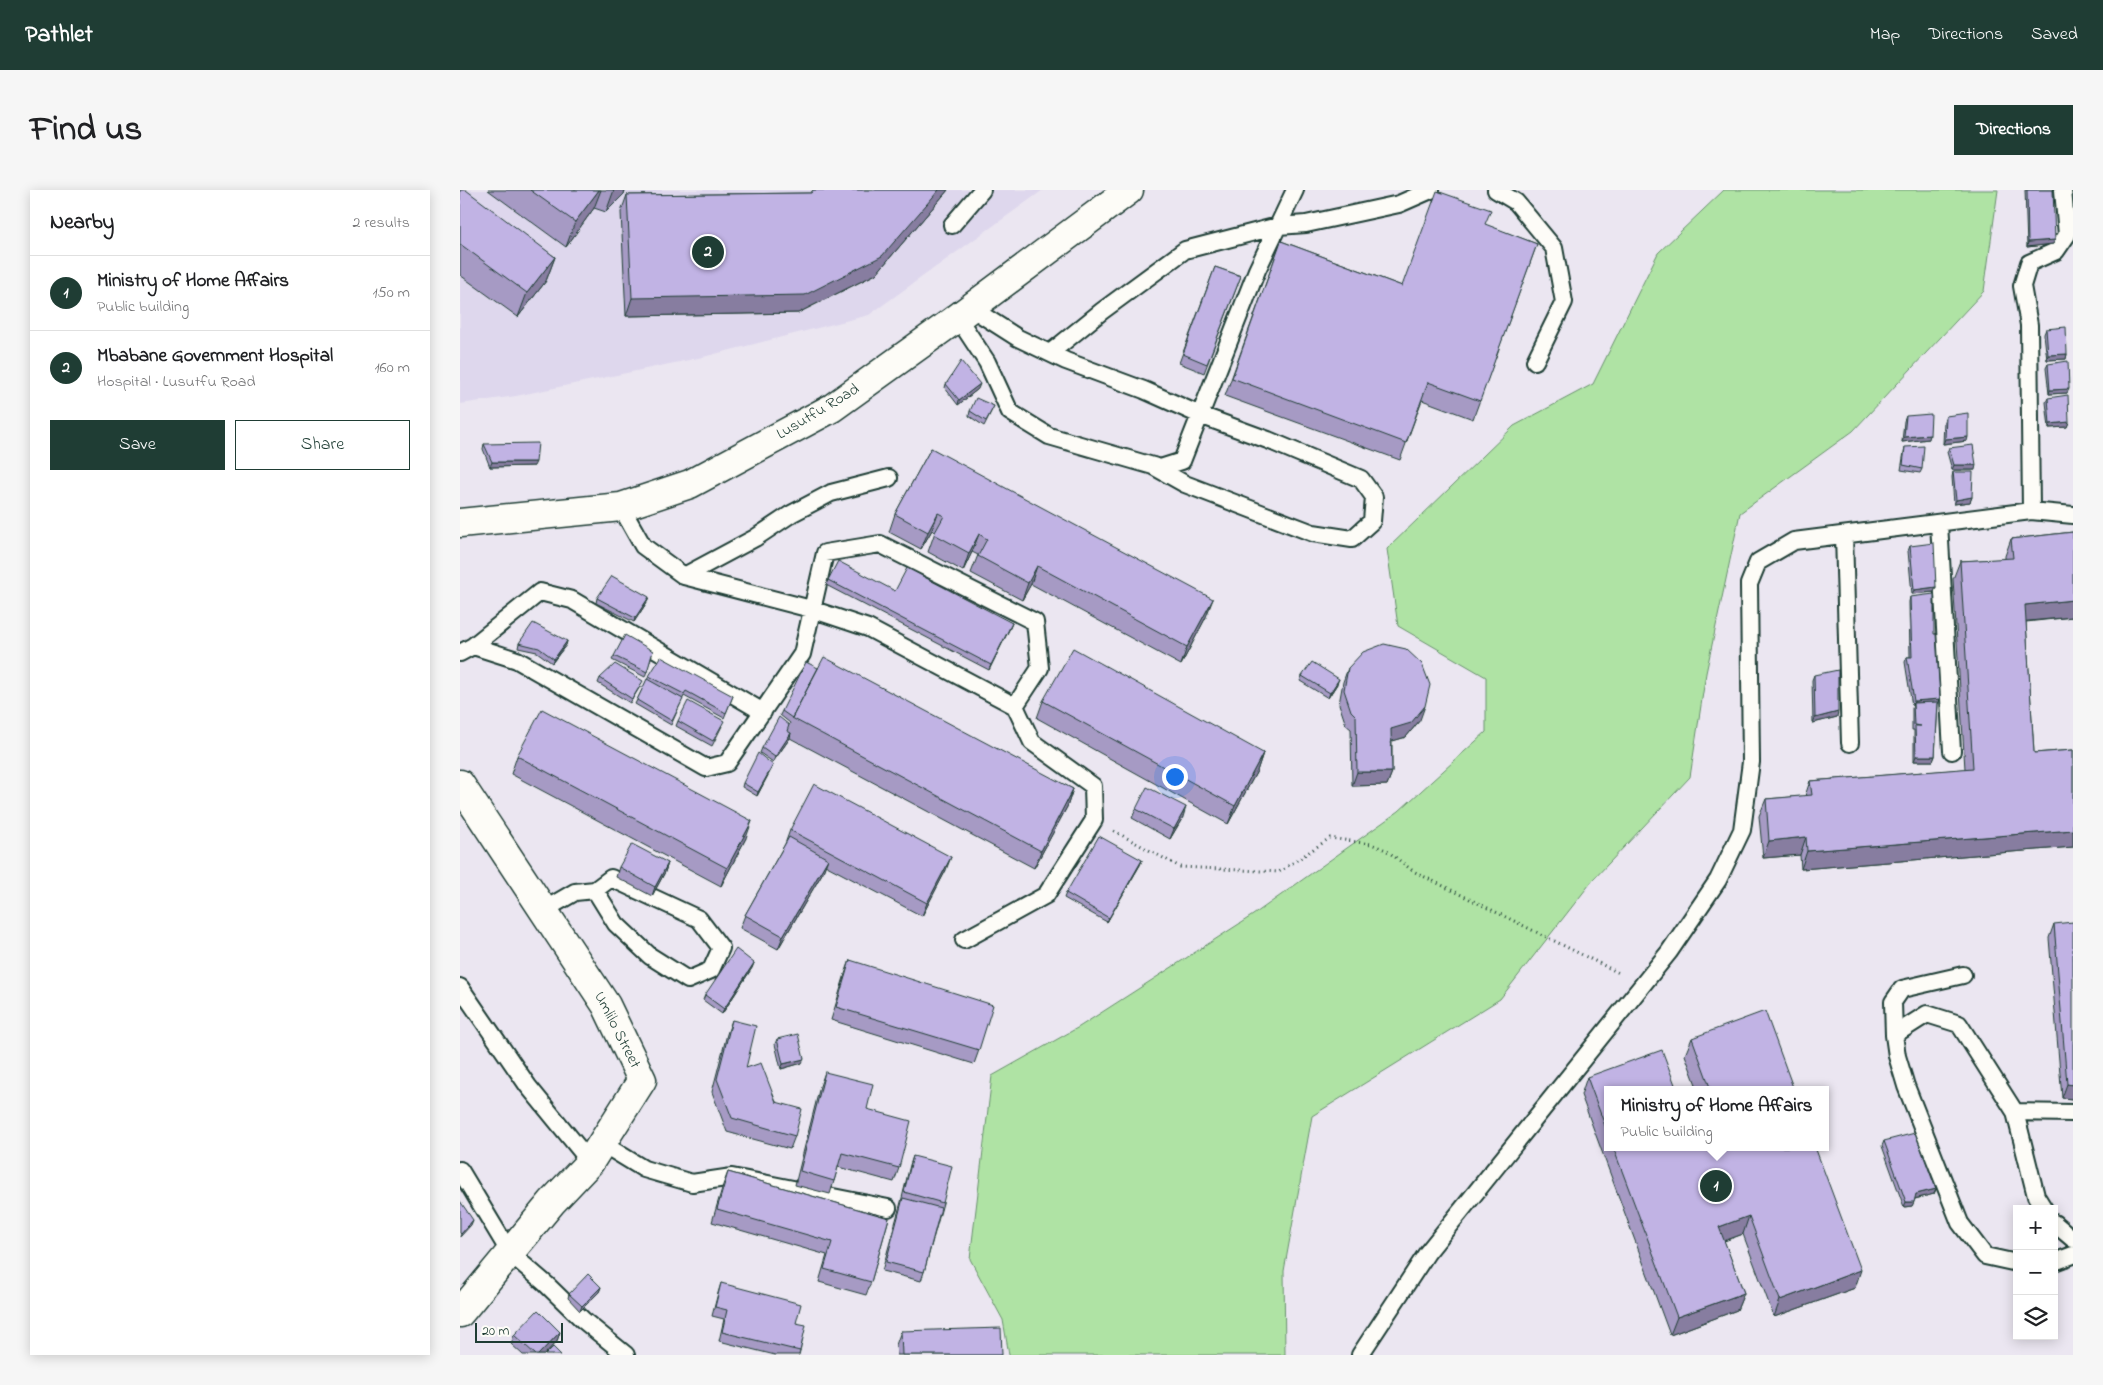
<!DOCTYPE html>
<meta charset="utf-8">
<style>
:root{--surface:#fff;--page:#f6f6f6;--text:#202124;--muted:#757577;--line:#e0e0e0;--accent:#1f3d34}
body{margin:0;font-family:"Indie Flower",sans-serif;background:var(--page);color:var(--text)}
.controls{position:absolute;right:15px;bottom:15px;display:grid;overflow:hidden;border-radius:0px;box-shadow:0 2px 12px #0003}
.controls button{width:45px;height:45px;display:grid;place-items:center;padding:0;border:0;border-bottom:1px solid var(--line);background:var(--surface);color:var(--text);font:25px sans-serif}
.scale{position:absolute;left:15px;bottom:12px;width:88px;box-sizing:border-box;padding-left:5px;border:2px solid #1f3d34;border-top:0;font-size:14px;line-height:18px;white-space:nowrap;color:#1f3d34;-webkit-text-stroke:4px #fdfcf7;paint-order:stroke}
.you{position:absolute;left:714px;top:586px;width:18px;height:18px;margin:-12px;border:4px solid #fff;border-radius:50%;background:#1a73e8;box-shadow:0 0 0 8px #1a73e833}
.badge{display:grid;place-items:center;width:32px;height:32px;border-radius:50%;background:var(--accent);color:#fff;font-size:16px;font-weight:700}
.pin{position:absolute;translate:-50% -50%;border:2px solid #fff;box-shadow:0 1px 5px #0006}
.popup{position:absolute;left:1144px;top:896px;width:225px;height:65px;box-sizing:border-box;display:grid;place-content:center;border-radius:0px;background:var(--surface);filter:drop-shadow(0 1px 4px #0005);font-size:16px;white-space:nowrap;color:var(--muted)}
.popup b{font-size:19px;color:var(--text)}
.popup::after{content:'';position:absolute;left:50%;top:100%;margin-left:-10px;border:10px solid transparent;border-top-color:var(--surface)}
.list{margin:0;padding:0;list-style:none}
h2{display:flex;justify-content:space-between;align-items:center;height:65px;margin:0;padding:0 20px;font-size:21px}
h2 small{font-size:16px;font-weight:400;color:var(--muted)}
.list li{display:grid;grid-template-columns:32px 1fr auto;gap:15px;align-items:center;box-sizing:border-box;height:75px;padding:0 20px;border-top:1px solid var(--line)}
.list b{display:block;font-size:19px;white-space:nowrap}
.list p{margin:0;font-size:16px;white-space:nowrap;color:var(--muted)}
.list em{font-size:16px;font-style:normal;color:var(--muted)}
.actions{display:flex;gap:10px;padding:15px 20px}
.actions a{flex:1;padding:11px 0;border:1px solid var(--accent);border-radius:0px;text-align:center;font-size:18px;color:var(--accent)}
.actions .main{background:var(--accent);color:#fff}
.icon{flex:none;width:28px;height:28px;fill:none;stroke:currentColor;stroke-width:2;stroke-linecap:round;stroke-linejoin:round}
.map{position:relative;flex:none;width:1613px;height:1165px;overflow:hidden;border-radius:0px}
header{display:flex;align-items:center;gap:30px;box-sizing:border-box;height:70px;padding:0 25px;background:var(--accent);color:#fff}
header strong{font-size:24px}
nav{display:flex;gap:28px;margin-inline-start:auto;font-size:18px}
.intro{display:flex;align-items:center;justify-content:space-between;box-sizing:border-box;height:120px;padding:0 30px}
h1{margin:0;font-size:35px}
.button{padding:12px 22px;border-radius:0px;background:var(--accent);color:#fff;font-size:18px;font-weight:700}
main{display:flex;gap:30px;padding:0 30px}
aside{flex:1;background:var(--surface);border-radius:0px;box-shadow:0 2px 12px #0003}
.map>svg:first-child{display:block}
.built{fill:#ded7ed}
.green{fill:#afe3a4;stroke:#67906c}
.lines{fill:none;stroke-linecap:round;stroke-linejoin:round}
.lane-casing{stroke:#1f3d34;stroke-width:20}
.street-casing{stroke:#1f3d34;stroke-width:31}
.secondary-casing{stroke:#1f3d34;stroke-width:31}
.path{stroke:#1f3d34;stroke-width:3;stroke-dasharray:1 4;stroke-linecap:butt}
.lane{stroke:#fdfcf7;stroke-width:16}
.street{stroke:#fdfcf7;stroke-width:28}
.secondary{stroke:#fdfcf7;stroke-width:28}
.wall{fill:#a69ac4;stroke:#1f3d34}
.shaded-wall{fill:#877da0;stroke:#1f3d34}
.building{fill:#c1b3e4;stroke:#1f3d34}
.labels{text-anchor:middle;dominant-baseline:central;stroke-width:4;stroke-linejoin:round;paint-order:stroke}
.street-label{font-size:16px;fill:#1f3d34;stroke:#fdfcf7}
</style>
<header>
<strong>Pathlet</strong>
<nav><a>Map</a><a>Directions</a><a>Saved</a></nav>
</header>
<div class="intro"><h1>Find us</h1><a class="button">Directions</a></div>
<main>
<aside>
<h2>Nearby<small>2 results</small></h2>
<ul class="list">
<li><span class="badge">1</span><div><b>Ministry of Home Affairs</b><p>Public building</p></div><em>150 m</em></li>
<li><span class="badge">2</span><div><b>Mbabane Government Hospital</b><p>Hospital · Lusutfu Road</p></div><em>160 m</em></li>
</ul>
<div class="actions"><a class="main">Save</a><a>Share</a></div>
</aside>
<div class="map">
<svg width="1613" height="1165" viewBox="0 0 1613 1165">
<rect width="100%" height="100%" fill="#ebe6f1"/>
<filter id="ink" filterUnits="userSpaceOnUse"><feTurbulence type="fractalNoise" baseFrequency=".02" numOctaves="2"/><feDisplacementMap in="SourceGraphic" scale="10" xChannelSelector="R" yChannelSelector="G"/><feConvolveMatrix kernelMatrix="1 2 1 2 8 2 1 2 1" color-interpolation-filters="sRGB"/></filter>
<g filter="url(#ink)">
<path class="built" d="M0 0H583L409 125 243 167 56 206 0 214Z"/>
<path class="green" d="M1264 0H1538L1524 101 1393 241 1280 323 1246 483 1230 587 1133 690 1040 809 852 926 824 1081 825 1165H549L543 1130 510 1069 532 886 619 837 793 725 939 621 1026 542V487L938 436 927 359 1054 236 1133 194 1198 63Z"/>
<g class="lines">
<defs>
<path id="lane" d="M1036 0 1056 12 1094 58 1104 112 1075 171
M492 35 522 0
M511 118 558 148 606 171 684 200 740 225 808 250 901 289 914 307 912 331 892 349 853 343 725 294 693 276
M498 128 527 172 550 222 589 246 700 278 722 271 797 80 835 0
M590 163 642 121 725 60 818 36 846 34 939 14 971 0
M161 317 183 356 224 386 351 419 408 438 555 516 572 552 633 596 634 630 586 705 504 750
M1571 321 1569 135 1562 96 1569 73 1596 61 1607 45 1603 0
M1479 333 1492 561
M1384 345 1390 553
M224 386 295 348 331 324 371 303 429 288
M13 456 80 402 112 410 303 522
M0 463 13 456 57 470 246 578 267 573 342 464 365 363 420 354 575 432 580 478 555 516
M84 720 115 702 135 700 156 734 190 766 228 790 251 780 261 758 239 729 151 688 135 700
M0 797 68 896 130 972
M1434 845 1433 812 1442 799 1503 785
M1555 922 1613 923
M143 954 184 979 232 993 272 987 428 1018
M0 980 50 1063 86 1094 123 1130 166 1165
M1594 1033 1613 1049
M1594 1072 1613 1065
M1557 1073 1525 1066 1500 1033 1446 896 1437 866 1434 845 1467 824 1499 834 1555 922 1576 1006 1584 1019
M900 1165 967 1063 1209 762 1258 690 1282 640 1291 572 1289 394 1298 372 1334 351 1571 321 1613 325"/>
<path id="street" d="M0 594 146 815 182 890 130 972 92 1012 0 1123"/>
<path id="secondary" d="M0 333 161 317 230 294 372 218 493 131 669 0"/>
</defs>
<use href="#lane" class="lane-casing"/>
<use href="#street" class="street-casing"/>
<use href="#secondary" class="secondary-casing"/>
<path class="path" d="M654 641 720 677 819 682 870 648 911 654 926 660 953 681 1161 784"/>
<use href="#lane" class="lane"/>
<use href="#street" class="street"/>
<use href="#secondary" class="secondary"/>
</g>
<path class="wall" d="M0 0 95 67 86 91 58 127 0 85Z
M28 0H165L164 4 146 22 134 18 106 57Z
M353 0H488L416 84 338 123 166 126 161 22 167 5 351 3Z
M1565 0H1593V54L1567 57Z
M1026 35 1077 54 1013 229 962 210 940 270 765 206 821 51 942 96Z
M755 77 781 86 744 183 719 173Z
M1586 139 1607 164 1606 169 1587 170 1584 144Z
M1588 174 1607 203 1589 204 1586 178Z
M486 194 518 199 498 215 485 198Z
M1588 208 1609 232 1607 237 1589 238 1586 212Z
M534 216 524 236 509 226 510 221Z
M1446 226 1469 249 1442 252 1444 231Z
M1486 226 1507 251 1483 254 1484 231Z
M24 254 74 276 30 277 23 259Z
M1445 257 1462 279 1460 283 1441 280 1444 262Z
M471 258 746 427 721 475 571 394 562 410 511 383 518 365 512 362 503 381 468 362 475 342 472 340 461 359 429 342 435 324Z
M1489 258 1515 280H1492L1487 262Z
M1493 282 1512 307 1510 312 1494 314 1492 287Z
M1613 342V427L1566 432 1574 563 1613 560V657L1341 679 1340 665 1303 668 1299 626 1306 609 1345 606 1350 591 1505 579 1493 389 1500 371 1545 369V366L1551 349Z
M1450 356 1476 397 1474 402 1452 404 1448 361Z
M368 390 435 401 552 433 529 480 366 395Z
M1450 407 1474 444 1478 514 1475 566 1473 571H1454V540H1452V518L1453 516H1452L1445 472 1447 467H1450L1449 412Z
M137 408 187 412 174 432 136 413Z
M107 451 106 455 92 473 77 462 58 458 59 453Z
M193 461 185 487 152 470 154 466Z
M358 478 613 599 607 617 574 678 330 548 313 572 300 563 302 558 329 535 330 533 320 525 322 521Z
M888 478 960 530 946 547 932 551V582L927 595 892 596 891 539 886 535 879 514 883 492Z
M1354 485 1377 527 1353 533 1352 490Z
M189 486 273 506 264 528 224 506 211 535 175 514Z
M842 486 877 494 868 508 840 491Z
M140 488 181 495 170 513 138 493Z
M583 511 803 563 797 581 768 634 577 528Z
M218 531 262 536 252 556 216 536Z
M57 566 286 648 261 696 51 584Z
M313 575 297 606 282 597 283 593Z
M676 619 723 627 710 649 672 628Z
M330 640 486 680 462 726 365 675 363 682 318 759 280 738 285 725 325 654Z
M682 670 680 675 647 732 604 708 606 703Z
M208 673 205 682 192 706 156 687 159 677Z
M1594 734 1613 909 1602 908 1589 748Z
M390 770 519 860 514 874 371 830 385 784Z
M294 773 292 778 262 824 243 810 245 805Z
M272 830 286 878 316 912 335 946 330 959 267 942 252 902 267 844Z
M1232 848 1334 900H1238L1225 865Z
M317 849 342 873 321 879 315 854Z
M365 882 407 919 439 978 434 992 378 977 374 991 370 1004 335 995 360 896Z
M1127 887 1147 900V957H1355L1395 1098 1314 1127 1283 1044 1264 1051 1284 1103 1277 1120 1210 1145 1121 905Z
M1424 951 1476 999 1474 1004 1455 1009 1452 1016 1444 1017 1422 956Z
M453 966 483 1013 464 1082 461 1091 422 1081 441 1012 450 975Z
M268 982 429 1028 411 1092 406 1105 359 1092 367 1065 252 1032 263 995Z
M261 1093 336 1133 340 1161 339 1165H315L259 1151 264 1129 252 1126 258 1103Z
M141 1097 139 1102 120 1121 108 1108 109 1104Z
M441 1141 542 1165H437L436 1155Z
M100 1142 97 1151 84 1165H63L51 1154 54 1145Z"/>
<path class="shaded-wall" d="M139 0H141L134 18 106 57 115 32Z
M154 0H165L164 4 146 22Z
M479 0H488L416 84 338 123 166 126 172 108Z
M1595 50 1593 54 1567 57 1568 52Z
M95 67 86 91 58 127 67 103Z
M1607 164 1606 169 1587 170 1588 165Z
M520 194 518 199 498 215 499 210Z
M1609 199 1607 203 1589 204 1590 200Z
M1609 232 1607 237 1589 238 1590 234Z
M1470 245 1469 249 1442 252 1444 247Z
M1508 247 1507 251 1483 254 1485 249Z
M32 272H76L74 276 30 277Z
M1494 275H1516L1515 280H1492Z
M1512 307 1510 312 1494 314 1496 310Z
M478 323 472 340 461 359 468 342Z
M519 344 512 362 503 381 509 363Z
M577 376 571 394 562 410 568 393Z
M1476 397 1474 402 1452 404 1454 400Z
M189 407 187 412 174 432 175 428Z
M753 409 746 427 721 475 727 457Z
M1613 410V427L1558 432 1565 415Z
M552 433 550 438 529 480 531 475Z
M107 451 106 455 92 473 94 469Z
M879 489 877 494 868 508 870 503Z
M1480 509 1478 514 1453 513 1452 516 1454 511Z
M965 516 960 530 946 547 926 553 931 539Z
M1378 522 1377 527 1353 533 1355 528Z
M331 543 330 548 313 572 315 567Z
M803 563 797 581 768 634 775 616Z
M1456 566H1475L1473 571H1454Z
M313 575 311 580 297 606 298 602Z
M897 582H932L927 595 892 596Z
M613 599 607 617 574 678 581 661Z
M726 617 723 627 710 649 714 639Z
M292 631 286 648 261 696 267 678Z
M1613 640V657L1341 679 1347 661Z
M1346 647 1340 665 1303 668 1309 651Z
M491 667 486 680 462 726 467 713Z
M368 669 363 682 318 759 323 746Z
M682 670 680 675 647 732 649 728Z
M208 673 205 682 192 706 195 697Z
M294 773 292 778 262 824 264 819Z
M344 869 342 873 321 879 323 874Z
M1607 894 1613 895V909L1602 908Z
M1476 999 1474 1004 1454 1009 1456 1004Z
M1446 1012H1454L1452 1016 1444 1017Z
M1289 1026 1283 1044 1253 1055 1259 1037Z
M13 1030 11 1035 0 1047 1 1044Z
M1401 1080 1395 1098 1314 1127 1320 1110Z
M141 1097 139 1102 120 1121 122 1116Z
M1284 1103 1277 1120 1210 1145 1217 1127Z
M100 1142 97 1151 84 1165H78Z"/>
<path class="building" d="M0 0H6L95 67 67 103 0 54Z
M70 0H139L115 32Z
M353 0H479L422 66 345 105 172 108 167 5 351 3Z
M1567 0H1593L1595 50 1568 52Z
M977 1 1031 20 1025 34 1077 54 1020 211 968 192 946 253 772 188 821 51 942 96Z
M755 77 781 86 747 174 723 164Z
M1606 137 1607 164 1588 165 1586 139Z
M501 171 520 194 499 210 486 194Z
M1608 171 1609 199 1590 200 1588 174Z
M1608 205 1609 232 1590 234 1588 208Z
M516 208 534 216 526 231 510 221Z
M1508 223V247L1485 249 1486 226Z
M1471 224 1470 245 1444 247 1446 226Z
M78 253 76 272H32L24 254Z
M1513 255 1516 275H1494L1489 258Z
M1464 256 1462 279 1443 275 1445 257Z
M471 258 753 409 727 457 577 376 568 393 518 366 527 349 519 344 509 363 474 344 484 326 478 323 468 342 435 324Z
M1493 282H1513L1512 307 1496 310Z
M1613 342V410L1565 415 1574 563 1613 560V640L1347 661 1346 647 1309 651 1306 609 1352 605 1350 591 1513 578 1500 371 1553 368 1551 349Z
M1474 353 1476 397 1454 400 1450 356Z
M378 371 435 401 447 378 552 433 531 475 368 390Z
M152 386 189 407 175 428 137 408Z
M1474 404V444H1476L1480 509 1454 511 1447 467H1452L1450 407Z
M73 433 107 451 94 469 79 458 59 453Z
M165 445 193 461 187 482 154 466Z
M924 454 946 459 962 474 970 495 965 516 951 533 931 539 932 582H897L896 526 891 521 884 500 888 478 903 462Z
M613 458 803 563 775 616 583 511Z
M201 467 273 506 266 523 226 501 224 504 189 486Z
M364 467 613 599 581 661 332 528Z
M346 472 358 478 332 528 322 521Z
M852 472 879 489 870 503 842 486Z
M155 474 183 491 172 509 140 488Z
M1378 480V522L1355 528 1354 485Z
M187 489 223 509 212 531 177 510Z
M228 511 264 531 253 551 218 531Z
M1478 512 1475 566H1456L1455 536H1461L1454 535 1453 513Z
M82 519 292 631 267 678 57 566Z
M319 527 329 535 327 541 331 543 315 567 302 558Z
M298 563 313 575 298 602 283 593Z
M354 594 491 667 467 713 330 640Z
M687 597 726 617 714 639 676 619Z
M639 646 682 670 649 728 606 703Z
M329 647 368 669 323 746 285 725Z
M172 654 208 673 195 697 159 677Z
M1613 732V895L1607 894 1594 734Z
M276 759 294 773 264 819 245 805Z
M390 770 533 815 519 860 376 817Z
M1305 821 1334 900H1251L1232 848Z
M272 830 296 836 286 878 301 873 316 912 342 919 335 946 272 928 257 889Z
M338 844 344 869 323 874 317 849Z
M1202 860 1217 900H1147V941L1127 887Z
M365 882 413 894 407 919 451 931 439 978 382 963 374 991 340 981Z
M1455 943 1476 999 1456 1004 1454 1012H1446L1424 951Z
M1153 957H1355L1401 1080 1320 1110 1289 1026 1259 1037 1284 1103 1217 1127Z
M453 966 492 976 483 1013 444 1002Z
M268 982 429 1028 411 1092 364 1079 372 1052 257 1019Z
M443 1008 481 1018 464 1082 426 1072Z
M0 1011 13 1030 1 1044 0 1043Z
M128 1084 141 1097 122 1116 109 1104Z
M261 1093 341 1114 336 1133 346 1135 340 1161 262 1142 267 1120 255 1117Z
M78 1120 100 1142 78 1165H76L54 1145Z
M541 1138 542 1165H442L441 1141Z
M93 1157 101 1165H85Z"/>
</g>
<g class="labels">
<g class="street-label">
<text transform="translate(358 222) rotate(-31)">Lusutfu Road</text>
<text transform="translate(157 840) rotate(63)">Umlilo Street</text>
</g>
</g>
</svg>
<div class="controls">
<button>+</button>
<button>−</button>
<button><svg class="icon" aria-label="layers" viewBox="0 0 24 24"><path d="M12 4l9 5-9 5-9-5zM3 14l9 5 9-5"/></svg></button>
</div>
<div class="scale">20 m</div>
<div class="you"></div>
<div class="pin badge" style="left:1256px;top:996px">1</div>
<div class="popup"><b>Ministry of Home Affairs</b>Public building</div>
<div class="pin badge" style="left:248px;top:62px">2</div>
</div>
</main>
